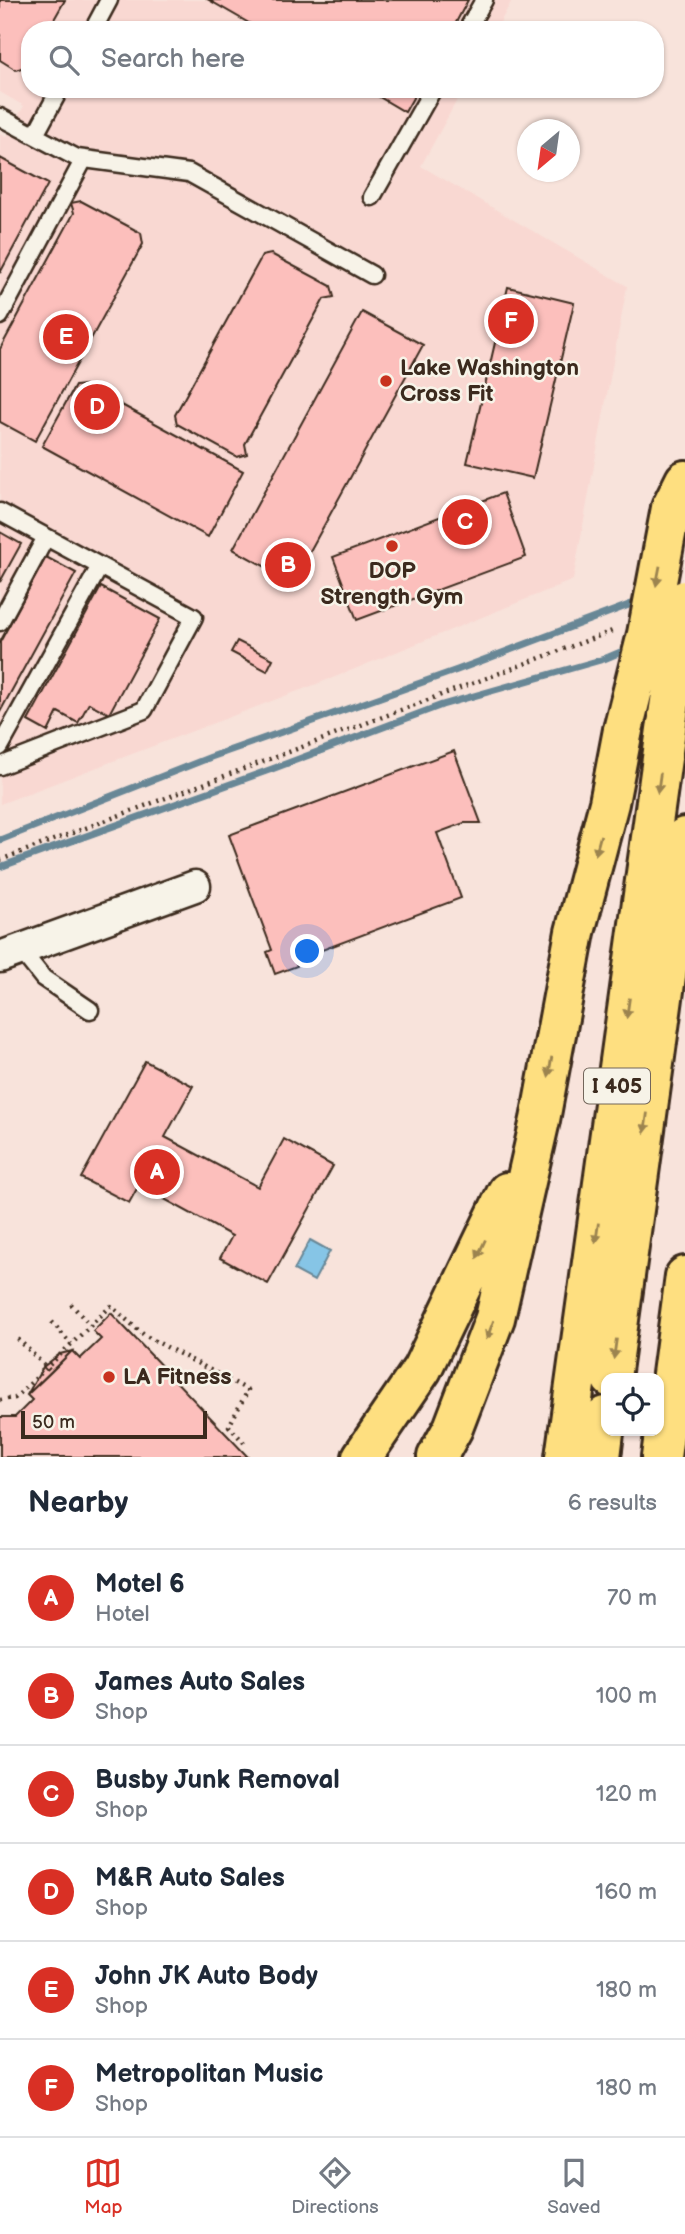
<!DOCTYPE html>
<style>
:root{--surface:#fff;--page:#f6f6f7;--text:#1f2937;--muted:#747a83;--line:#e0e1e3;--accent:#d93025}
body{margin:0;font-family:"Balsamiq Sans",sans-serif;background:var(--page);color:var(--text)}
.controls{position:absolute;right:21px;bottom:21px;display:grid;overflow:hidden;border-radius:14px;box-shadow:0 2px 5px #0004}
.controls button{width:63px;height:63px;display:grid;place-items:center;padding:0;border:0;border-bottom:2px solid var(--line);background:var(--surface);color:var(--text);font:35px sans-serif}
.compass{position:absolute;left:517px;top:119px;width:63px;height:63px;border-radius:50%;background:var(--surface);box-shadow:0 2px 5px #0004;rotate:209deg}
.scale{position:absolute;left:21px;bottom:18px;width:186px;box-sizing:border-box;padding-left:7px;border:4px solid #3b2a1e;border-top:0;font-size:19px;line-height:24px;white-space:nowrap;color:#3b2a1e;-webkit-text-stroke:5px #f7f3e8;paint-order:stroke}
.you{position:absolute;left:308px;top:952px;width:24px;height:24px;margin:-18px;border:5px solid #fff;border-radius:50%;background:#1a73e8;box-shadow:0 0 0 10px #1a73e833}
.badge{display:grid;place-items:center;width:46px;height:46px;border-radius:50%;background:var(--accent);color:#fff;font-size:23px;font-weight:700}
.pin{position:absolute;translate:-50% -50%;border:4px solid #fff;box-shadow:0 2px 7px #0006}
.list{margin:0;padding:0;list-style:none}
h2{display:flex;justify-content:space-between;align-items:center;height:91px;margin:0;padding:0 28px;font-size:30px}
h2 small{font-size:23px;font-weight:400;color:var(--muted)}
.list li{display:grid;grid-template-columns:46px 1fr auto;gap:21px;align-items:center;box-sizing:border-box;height:98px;padding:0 28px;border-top:2px solid var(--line)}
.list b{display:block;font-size:26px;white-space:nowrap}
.list p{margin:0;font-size:23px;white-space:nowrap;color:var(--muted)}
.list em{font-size:23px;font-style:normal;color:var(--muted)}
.icon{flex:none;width:38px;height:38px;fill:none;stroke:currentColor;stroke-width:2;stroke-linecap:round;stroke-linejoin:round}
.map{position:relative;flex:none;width:685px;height:1457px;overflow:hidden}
.search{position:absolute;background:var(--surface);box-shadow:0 2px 5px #0004;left:21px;right:21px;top:21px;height:77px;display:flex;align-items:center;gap:18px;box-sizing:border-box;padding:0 24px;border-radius:28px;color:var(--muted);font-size:26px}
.sheet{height:679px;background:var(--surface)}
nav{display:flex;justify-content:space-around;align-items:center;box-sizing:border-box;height:98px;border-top:2px solid var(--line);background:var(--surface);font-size:19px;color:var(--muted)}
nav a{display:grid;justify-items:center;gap:4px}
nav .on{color:var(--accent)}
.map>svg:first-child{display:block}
.built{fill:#f9d8d2}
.water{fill:#86c5e6;stroke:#688796;stroke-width:2}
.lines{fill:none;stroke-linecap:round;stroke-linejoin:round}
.stream{stroke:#688796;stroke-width:7}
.building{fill:#fcbfbc;stroke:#3b2a1e;stroke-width:2}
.service-casing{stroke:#3b2a1e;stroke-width:21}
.minor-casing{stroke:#3b2a1e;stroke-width:35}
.motorway-casing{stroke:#3b2a1e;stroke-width:44}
.path{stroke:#3b2a1e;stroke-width:4.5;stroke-dasharray:2 5;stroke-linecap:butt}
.service{stroke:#f7f3e8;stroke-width:16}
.minor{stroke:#f7f3e8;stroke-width:30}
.motorway{stroke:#fedf80;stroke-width:38}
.motorway-bridge-casing{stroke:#3b2a1e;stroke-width:44;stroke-linecap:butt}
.motorway-bridge{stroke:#fedf80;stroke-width:38}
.oneway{fill:#9c844f}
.poi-dot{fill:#c8321e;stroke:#f7f3e8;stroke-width:2.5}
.labels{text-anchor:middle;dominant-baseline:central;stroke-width:5;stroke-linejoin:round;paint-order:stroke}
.shield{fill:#f7f3e8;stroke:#73665b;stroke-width:2}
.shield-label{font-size:21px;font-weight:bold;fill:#3b2a1e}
.poi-label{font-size:23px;font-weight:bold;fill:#3b2a1e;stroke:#f7f3e8;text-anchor:start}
</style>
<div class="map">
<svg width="685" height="1457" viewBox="0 0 685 1457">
<rect width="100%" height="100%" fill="#f8e3db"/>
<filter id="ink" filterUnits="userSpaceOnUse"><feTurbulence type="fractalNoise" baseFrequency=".0143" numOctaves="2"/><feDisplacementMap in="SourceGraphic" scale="14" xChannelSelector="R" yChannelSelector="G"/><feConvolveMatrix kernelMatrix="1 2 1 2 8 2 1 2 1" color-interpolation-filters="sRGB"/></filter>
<g filter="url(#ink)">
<path class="built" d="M0 0H512L496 30H30V89H463L421 166 627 286 573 580 335 677 0 804V134L6 137 24 106 0 92Z"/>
<path class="water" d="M310 1240 330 1251 314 1281 294 1270Z"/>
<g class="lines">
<path class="stream" d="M0 840 211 757 457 670 642 600
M0 867 272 769 442 705 604 659 630 648"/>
</g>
<path class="building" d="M0 0H65L48 30H30V62L27 66 16 70 0 60Z
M209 0H468L452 30H261Z
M366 89H418L405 112Z
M0 158 48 184 0 273Z
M81 201 141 233 143 244 35 441 0 422V349L74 213 71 203Z
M271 254 331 286 334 297 324 299 245 444 247 454 237 457 177 424 175 415 262 256Z
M508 287 574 303 533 478 467 463Z
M362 312 423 345 293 582 233 549Z
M85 385 243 471 208 537 42 446 75 386Z
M503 493 526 557 357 620 333 557Z
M0 532 21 544 0 582Z
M46 557 76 573 0 712V642Z
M101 587 160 619 109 714 89 703 78 723 58 712 48 732 28 721Z
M237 641 273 659 267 671 231 652Z
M454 751 481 823H464L437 833 461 898 295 960 297 966 275 974 267 952 272 950 229 835Z
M145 1061 193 1086 165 1137 258 1187 284 1139 333 1166 268 1284 220 1258 232 1236 139 1185 129 1203 81 1178Z
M111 1313 248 1457H0V1417H15L32 1400 27 1395 72 1351 80 1359 101 1339 93 1331Z
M72 1351 51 1372 27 1395 43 1367 60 1354Z"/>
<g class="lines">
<defs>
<path id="service" d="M93 30 109 0
M467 30 484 0
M0 117 77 158 189 173 372 275
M35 135 60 89
M372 197 433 89
M0 316 84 159
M0 512 194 617 144 710 0 766
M0 622 46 537
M0 747 100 566
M20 949 43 978 90 1010"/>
<path id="minor" d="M0 957 195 886"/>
<path id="motorway" d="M671 508 685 480
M611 1378 685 837
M362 1457 422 1369 507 1192
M437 1457 453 1428 495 1318 540 1120 575 932 609 803 623 730
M565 1457 668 715
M601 1457 606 1416
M661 1457 685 1276"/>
</defs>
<use href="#service" class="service-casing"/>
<use href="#minor" class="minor-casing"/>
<use href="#motorway" class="motorway-casing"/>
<path class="path" d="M0 860 615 630
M71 1304 90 1325
M52 1322 71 1344
M18 1339 51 1372
M0 1400 15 1398 111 1306 144 1335 248 1390 229 1426 247 1446"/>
<use href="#service" class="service"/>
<use href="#minor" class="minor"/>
<use href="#motorway" class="motorway"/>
<defs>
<path id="motorway-bridge" d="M668 715 685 600
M623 730 647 634 671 508"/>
</defs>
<use href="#motorway-bridge" class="motorway-bridge-casing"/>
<use href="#motorway-bridge" class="motorway-bridge"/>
</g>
<defs><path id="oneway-solid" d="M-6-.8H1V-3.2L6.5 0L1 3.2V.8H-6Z" transform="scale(1.75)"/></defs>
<g class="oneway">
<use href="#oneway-solid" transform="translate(658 576) rotate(101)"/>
<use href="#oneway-solid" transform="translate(659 783) rotate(98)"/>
<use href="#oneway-solid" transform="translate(598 845) rotate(105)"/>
<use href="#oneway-solid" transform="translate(628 1008) rotate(98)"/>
<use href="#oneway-solid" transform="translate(550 1067) rotate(100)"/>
<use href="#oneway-solid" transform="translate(646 1123) rotate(98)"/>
<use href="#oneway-solid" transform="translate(597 1233) rotate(98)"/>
<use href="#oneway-solid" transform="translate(481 1249) rotate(115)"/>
<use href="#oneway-solid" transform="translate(490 1330) rotate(111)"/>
<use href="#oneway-solid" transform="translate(615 1349) rotate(98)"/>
</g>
</g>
<g class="poi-dot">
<circle cx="386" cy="381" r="7"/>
<circle cx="392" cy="546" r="7"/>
<circle cx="109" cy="1377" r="7"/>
</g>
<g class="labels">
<rect class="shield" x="584" y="1068.5" width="66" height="35" rx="5"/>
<g class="shield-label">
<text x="617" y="1086">I 405</text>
</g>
<g class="poi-label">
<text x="400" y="368">Lake Washington<tspan x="400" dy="26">Cross Fit</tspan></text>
<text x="392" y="571" text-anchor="middle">DOP<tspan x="392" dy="26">Strength Gym</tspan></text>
<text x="123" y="1377">LA Fitness</text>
</g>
</g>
</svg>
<div class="controls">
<button><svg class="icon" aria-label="locate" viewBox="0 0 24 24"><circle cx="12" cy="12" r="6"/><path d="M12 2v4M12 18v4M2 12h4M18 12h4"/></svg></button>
</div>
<svg class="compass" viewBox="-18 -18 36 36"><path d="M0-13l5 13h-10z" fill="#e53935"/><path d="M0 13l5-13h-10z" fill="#747a83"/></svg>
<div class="scale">50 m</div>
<div class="you"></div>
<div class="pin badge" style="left:157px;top:1172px">A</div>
<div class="pin badge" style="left:288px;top:565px">B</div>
<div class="pin badge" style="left:465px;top:522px">C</div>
<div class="pin badge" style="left:97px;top:407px">D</div>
<div class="pin badge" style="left:66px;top:337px">E</div>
<div class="pin badge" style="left:511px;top:321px">F</div>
<div class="search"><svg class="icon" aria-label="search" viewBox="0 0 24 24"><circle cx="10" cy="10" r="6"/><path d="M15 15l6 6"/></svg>Search here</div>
</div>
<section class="sheet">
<h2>Nearby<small>6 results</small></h2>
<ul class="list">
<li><span class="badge">A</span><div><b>Motel 6</b><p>Hotel</p></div><em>70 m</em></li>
<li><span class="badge">B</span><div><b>James Auto Sales</b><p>Shop</p></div><em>100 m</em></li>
<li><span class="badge">C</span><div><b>Busby Junk Removal</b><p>Shop</p></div><em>120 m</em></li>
<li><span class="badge">D</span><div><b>M&amp;R Auto Sales</b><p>Shop</p></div><em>160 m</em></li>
<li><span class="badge">E</span><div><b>John JK Auto Body</b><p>Shop</p></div><em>180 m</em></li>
<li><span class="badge">F</span><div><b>Metropolitan Music</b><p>Shop</p></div><em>180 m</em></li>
</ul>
</section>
<nav>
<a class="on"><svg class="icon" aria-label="map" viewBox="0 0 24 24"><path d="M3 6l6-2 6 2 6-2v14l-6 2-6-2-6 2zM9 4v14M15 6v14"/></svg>Map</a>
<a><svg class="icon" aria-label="directions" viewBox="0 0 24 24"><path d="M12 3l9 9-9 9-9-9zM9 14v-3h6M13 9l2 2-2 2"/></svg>Directions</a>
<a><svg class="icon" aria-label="saved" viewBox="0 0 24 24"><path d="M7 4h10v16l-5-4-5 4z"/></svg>Saved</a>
</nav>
